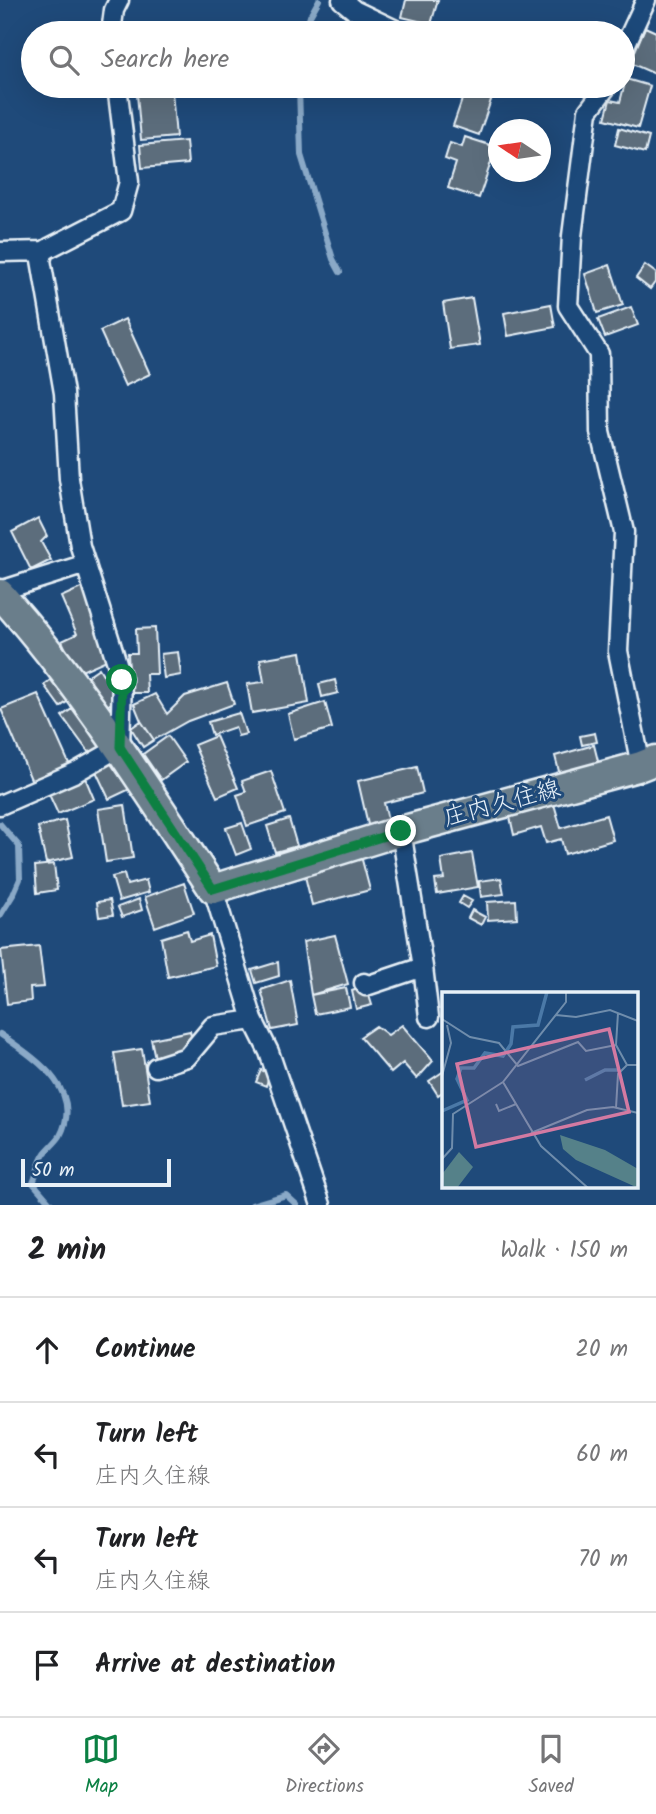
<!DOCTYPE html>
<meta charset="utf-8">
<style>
:root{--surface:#fff;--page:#f2f2f2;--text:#202124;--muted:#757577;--line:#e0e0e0;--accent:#0b8043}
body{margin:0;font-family:Kalam,"Klee One",sans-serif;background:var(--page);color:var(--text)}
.compass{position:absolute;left:488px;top:119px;width:63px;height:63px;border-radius:50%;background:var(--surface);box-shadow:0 7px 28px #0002;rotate:283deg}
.scale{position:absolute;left:21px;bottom:18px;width:150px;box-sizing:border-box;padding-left:7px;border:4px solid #e8f1f8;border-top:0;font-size:19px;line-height:24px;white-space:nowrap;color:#e8f1f8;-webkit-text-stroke:5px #1f4a7a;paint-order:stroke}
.stop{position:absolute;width:21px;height:21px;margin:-16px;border:5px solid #0b8043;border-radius:50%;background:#fff}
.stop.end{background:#0b8043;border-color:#fff;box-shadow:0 2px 7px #0008}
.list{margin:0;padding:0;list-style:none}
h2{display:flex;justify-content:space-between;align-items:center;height:91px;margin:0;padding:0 28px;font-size:30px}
h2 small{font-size:23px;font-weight:400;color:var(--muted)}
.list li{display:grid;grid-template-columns:46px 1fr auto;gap:21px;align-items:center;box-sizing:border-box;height:105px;padding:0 28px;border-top:2px solid var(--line)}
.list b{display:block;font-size:26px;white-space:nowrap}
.list p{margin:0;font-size:23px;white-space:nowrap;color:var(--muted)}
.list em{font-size:23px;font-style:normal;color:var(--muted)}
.icon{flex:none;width:38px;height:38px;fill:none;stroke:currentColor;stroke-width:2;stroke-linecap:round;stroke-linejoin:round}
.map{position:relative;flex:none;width:656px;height:1205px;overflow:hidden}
.search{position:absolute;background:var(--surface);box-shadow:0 7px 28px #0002;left:21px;right:21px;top:21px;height:77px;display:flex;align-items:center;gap:18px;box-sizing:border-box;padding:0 24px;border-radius:38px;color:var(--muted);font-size:26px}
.sheet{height:511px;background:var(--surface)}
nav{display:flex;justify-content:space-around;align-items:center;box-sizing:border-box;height:98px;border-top:2px solid var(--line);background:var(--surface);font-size:19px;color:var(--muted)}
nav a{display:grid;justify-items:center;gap:4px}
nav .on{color:var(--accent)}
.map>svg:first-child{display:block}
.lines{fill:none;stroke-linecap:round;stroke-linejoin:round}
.stream{stroke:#8aa9c7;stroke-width:6}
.building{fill:#5b6d7c;stroke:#e8f1f8;stroke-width:2}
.street-casing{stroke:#e8f1f8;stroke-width:23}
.primary-casing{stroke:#e8f1f8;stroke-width:33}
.street{stroke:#1f4a7a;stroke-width:18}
.primary{stroke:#6b7e8b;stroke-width:28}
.route{stroke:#0b8043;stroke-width:9}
.labels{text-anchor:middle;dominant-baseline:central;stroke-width:6;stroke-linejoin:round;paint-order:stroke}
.street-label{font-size:24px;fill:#e8f1f8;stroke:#1f4a7a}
.inset-river{fill:none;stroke:#4b79a7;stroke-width:3.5}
.inset-road{fill:none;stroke:#6f8dac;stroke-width:2}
.view{fill:#d37aa2;fill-opacity:0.15;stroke:#d37aa2;stroke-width:3.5}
.inset-edge{fill:none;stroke:#e8f1f8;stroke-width:3.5}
</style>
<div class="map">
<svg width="656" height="1205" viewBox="0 0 656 1205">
<rect width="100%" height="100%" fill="#1f4a7a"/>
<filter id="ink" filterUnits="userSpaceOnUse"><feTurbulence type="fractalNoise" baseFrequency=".0143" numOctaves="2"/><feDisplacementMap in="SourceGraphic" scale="14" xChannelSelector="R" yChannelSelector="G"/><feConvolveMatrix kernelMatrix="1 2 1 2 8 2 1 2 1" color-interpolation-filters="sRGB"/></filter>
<g filter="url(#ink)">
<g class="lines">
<path class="stream" d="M305 33 310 16 319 0
M299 86 301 155 333 259 340 272
M0 824 19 846 20 879 13 895 0 916
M0 1034C34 1058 85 1089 60 1136 56 1142 50 1147 45 1153 39 1161 37 1174 33 1183L52 1205
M252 1205 286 1195 297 1205"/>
</g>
<path class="building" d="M406 0H438L431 24 402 17Z
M645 27 656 32 655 74 630 63Z
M626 79 650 86 638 128 605 119 610 100 620 102Z
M396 86H430L429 92Z
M436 86H465L463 98 435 92Z
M480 86H512L508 96Z
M466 88 492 97 479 135 453 126Z
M172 91 176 137 141 140 137 94Z
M619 128 649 137 645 153 615 145Z
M465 137 496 147 479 198 448 188 456 163 445 159 450 143 462 147Z
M186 141 188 164 142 168 140 145Z
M610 265 623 305 597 313 585 274Z
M645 265 656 273V281L650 289 636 278Z
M472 298 480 345 450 349 443 303Z
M551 304 555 327 508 336 504 313Z
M631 307 638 325 605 337 598 319Z
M125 319 150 374 125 386 100 331Z
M38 518 47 536 41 542 51 560 31 570 12 532Z
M83 587 100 626 97 631 109 659 77 673 62 641 77 634 61 597Z
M155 628 157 674H146L147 693H130L128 653H137L136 629Z
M178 652 181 675 164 678 161 654Z
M301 652 309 703 252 713 247 684 264 682 260 659Z
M99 668 118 699 102 709 83 679Z
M58 674 75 696 60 707 44 685Z
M335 680 338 693 322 697 319 684Z
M227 683 234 704 188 721 154 740 141 721 134 704 155 694 167 714 185 696Z
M38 694 71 768 33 784 1 709Z
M325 702 332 728 294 739 288 714Z
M79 704 108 744 92 757 62 716Z
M239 713 246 734 238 736 235 727 212 735 208 722Z
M141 721 154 740 143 747 131 728Z
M595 733 597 742 582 745 580 736Z
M168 736 186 762 161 780 143 754Z
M216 736 238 788 217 797 194 745Z
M594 745 600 769 561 779 555 756Z
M115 757 130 789 109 799 94 767Z
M417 767 423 793 384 803 389 824 369 829 358 781Z
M271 771 285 813 247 826 237 795 246 792 242 781Z
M84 775 94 799 58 814 47 790Z
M554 804 561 828 606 815 613 840 565 854 561 839 546 843 541 827 514 835 510 817Z
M125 805 133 858 106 862 98 809Z
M289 819 297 846 275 852 267 826Z
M65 820 73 857 46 863 38 827Z
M242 823 251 849 236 855 226 828Z
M472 853 478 887 437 894 435 880 444 879 441 859Z
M361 856 370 890 312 905 304 872Z
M54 864 57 890 37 893 35 866Z
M124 874 127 885 146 880 149 892 119 901 112 877Z
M501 878 504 894 481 897 479 881Z
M184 883 194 913 155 927 145 897Z
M463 896 472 901 467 908 459 903Z
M139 899 142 910 122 917 118 907Z
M110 900 113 915 99 917 97 902Z
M516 900 517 918 488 920 487 902Z
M472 910 485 917 481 925 468 918Z
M187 930 190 941 210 935 216 966 168 977 161 938Z
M335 935 348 984 311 995 303 942Z
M39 946 44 987 30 988 31 1001 7 1004 1 950Z
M278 962 279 976 256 983 252 970Z
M290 980 298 1025 272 1030 261 990Z
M366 986 372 1005 356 1009 352 991Z
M346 988 350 1007 315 1014 311 995Z
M402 1025 433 1061 417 1079 403 1063 391 1073 360 1037 376 1026 388 1035Z
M190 1031 194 1050 155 1058 151 1039Z
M142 1049 150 1101 122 1105 114 1053Z
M261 1070 270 1073 266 1086 256 1082Z
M444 1071V1091L438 1095 429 1081Z"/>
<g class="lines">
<defs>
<path id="street" d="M342 0 354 10 400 32 407 33
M111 33 114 10 119 0
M623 50 646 0
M607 86 588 111 572 236 568 306 599 354 600 432 624 532 618 651 641 766
M0 252 44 251
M0 591 86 564
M0 805 76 772 120 747 122 679 80 546 69 479 64 393 41 260 44 251 49 248 121 211 129 182 117 86
M213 889 253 1020 269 1052 321 1205
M423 967 429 1017
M364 983 366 986 423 967 401 831
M156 1067 187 1057 213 1026 253 1020"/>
<path id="primary" d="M0 594C81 684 146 788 213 889L401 831 641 766 656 760"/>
</defs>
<use href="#street" class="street-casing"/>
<use href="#primary" class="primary-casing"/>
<use href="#street" class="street"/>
<use href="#primary" class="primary"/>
</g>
</g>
<g class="lines" filter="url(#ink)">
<path class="route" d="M122 680 120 747 213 889 401 831"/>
</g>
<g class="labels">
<g class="street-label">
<text transform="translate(502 804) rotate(-15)">庄内久住線</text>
</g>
</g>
<g transform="translate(442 992)">
<rect width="196" height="196" fill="#1f4a7a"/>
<path d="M118 143 163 158 196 177V196L134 168 121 157ZM17 160 31 175 15 196H2L1 181Z" fill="#558189"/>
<path class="inset-river" d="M143 88 163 78H177M0 119 25 108 15 87 19 76H32L43 61 61 64 69 52 71 35 96 33 105 0"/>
<path class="inset-road" d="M124 0V10L61 90 99 154 146 196M176 21 174 53 185 73M114 23 134 25 168 18 196 29M0 27 28 45 57 51 76 74 136 50 144 59 174 53M0 84 9 51 5 33M54 112 57 119 74 112M174 116 176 82 185 73H196M89 141 145 118 171 115 196 121M0 167 10 156 11 122 61 90"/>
<path class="view" d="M167 37 187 120 34 155 15 72Z"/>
<rect width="196" height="196" class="inset-edge"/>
</g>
</svg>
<svg class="compass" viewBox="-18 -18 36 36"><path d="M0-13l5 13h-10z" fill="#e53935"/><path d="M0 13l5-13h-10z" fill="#757577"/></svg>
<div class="scale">50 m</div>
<div class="stop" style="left:122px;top:680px"></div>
<div class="stop end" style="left:401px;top:831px"></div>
<div class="search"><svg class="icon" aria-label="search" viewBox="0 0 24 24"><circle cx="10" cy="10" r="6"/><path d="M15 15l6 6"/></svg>Search here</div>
</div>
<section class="sheet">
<h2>2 min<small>Walk · 150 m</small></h2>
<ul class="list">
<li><svg class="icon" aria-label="ahead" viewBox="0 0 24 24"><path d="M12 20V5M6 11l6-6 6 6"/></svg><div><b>Continue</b></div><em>20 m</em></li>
<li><svg class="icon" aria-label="left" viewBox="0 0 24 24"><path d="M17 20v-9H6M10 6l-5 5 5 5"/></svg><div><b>Turn left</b><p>庄内久住線</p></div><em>60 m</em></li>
<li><svg class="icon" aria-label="left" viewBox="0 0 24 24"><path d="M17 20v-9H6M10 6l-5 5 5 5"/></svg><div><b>Turn left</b><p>庄内久住線</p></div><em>70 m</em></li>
<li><svg class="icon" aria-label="arrive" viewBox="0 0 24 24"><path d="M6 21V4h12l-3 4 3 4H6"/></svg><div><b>Arrive at destination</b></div></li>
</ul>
</section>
<nav>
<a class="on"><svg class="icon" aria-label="map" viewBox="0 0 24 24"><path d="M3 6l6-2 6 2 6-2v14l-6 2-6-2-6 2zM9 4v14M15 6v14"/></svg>Map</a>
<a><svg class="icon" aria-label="directions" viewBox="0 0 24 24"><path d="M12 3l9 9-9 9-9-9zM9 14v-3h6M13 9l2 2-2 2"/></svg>Directions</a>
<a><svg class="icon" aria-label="saved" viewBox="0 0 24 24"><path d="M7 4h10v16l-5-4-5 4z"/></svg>Saved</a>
</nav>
